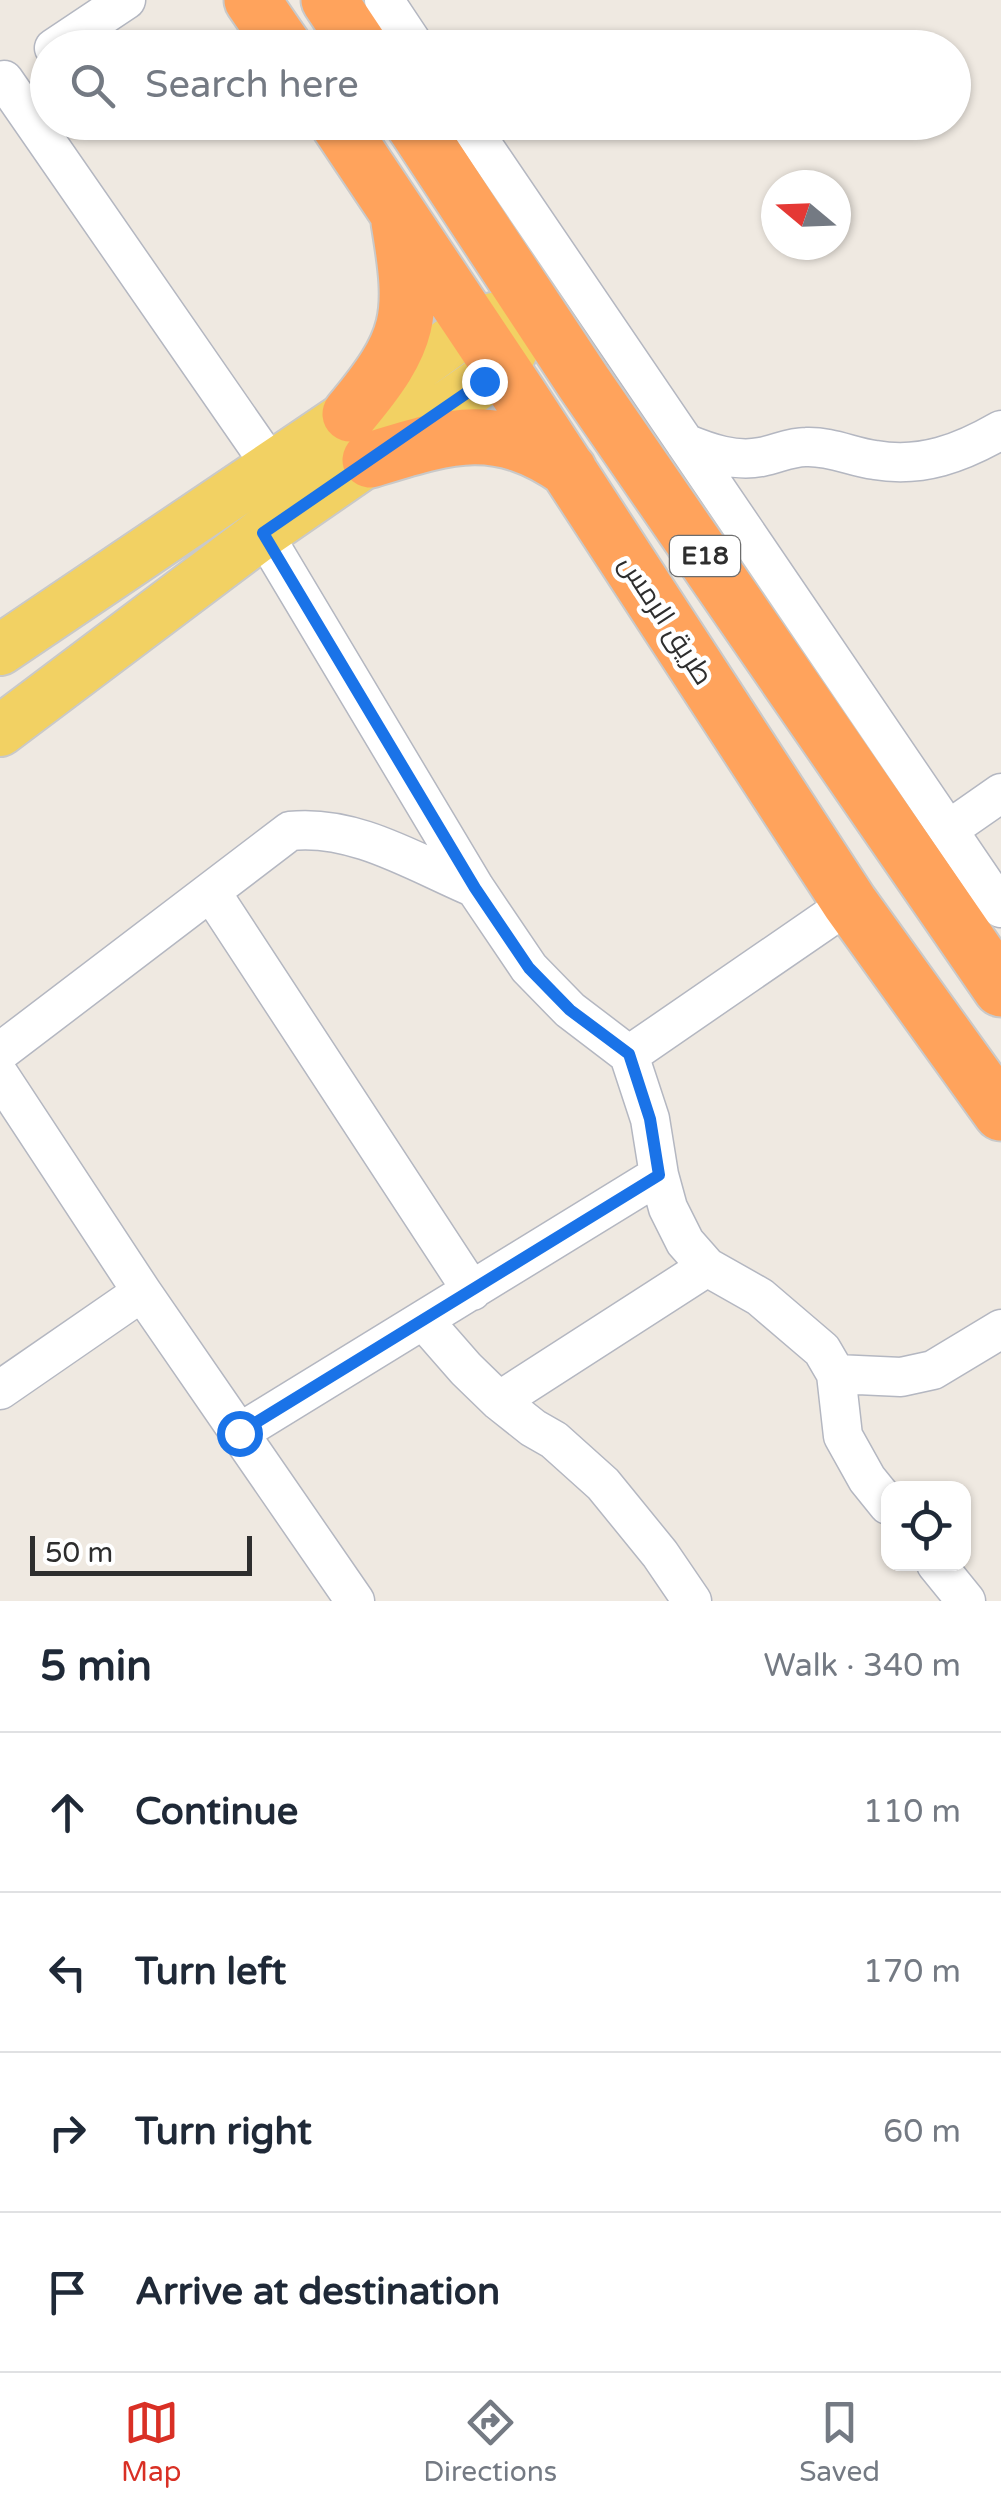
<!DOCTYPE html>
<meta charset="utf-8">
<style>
:root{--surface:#fff;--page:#f6f6f7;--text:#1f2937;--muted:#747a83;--line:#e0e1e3;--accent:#d93025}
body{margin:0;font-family:"Varela Round",Cairo,sans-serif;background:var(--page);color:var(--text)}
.controls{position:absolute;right:30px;bottom:30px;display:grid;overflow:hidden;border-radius:20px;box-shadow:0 2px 8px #0004}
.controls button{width:90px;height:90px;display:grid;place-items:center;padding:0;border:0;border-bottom:2px solid var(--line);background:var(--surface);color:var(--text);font:50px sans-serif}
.compass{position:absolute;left:761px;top:170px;width:90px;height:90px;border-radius:50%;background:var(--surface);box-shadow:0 2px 8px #0004;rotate:289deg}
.scale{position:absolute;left:30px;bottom:25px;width:222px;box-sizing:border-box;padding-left:10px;border:5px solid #2e2e2e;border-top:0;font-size:28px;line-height:35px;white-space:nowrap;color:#2e2e2e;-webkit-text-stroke:8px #fff;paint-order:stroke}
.stop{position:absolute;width:30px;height:30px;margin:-22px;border:8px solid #1a73e8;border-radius:50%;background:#fff}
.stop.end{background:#1a73e8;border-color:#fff;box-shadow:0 2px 10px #0008}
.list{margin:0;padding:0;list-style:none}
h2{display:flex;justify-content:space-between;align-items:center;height:130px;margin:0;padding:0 40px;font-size:42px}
h2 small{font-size:32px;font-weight:400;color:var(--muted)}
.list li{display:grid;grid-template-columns:65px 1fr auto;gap:30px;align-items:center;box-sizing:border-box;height:160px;padding:0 40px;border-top:2px solid var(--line)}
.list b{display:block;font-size:38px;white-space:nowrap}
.list em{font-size:32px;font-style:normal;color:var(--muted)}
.icon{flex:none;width:55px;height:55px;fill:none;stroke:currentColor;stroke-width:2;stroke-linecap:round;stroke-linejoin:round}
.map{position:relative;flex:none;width:1001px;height:1601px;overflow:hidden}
.search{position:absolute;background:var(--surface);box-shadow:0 2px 8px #0004;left:30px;right:30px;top:30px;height:110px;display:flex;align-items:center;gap:25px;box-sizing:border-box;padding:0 35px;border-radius:55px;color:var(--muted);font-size:38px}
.sheet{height:770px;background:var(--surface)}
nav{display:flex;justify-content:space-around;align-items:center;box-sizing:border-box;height:140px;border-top:2px solid var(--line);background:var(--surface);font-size:28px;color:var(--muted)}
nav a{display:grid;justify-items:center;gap:5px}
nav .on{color:var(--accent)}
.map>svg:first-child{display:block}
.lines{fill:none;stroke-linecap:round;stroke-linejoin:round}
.minor-casing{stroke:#b4b7c1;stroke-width:41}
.major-casing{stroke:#c9c9c9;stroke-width:54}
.highway-casing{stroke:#c9c9c9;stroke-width:59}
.minor{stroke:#fff;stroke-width:38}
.major{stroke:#f2d163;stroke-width:50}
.highway{stroke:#ffa35c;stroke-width:55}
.route{stroke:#1a73e8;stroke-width:12}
.labels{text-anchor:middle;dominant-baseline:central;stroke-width:9;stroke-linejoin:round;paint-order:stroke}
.shield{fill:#fff;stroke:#6d6d6d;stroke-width:2.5}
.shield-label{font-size:25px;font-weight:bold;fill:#2e2e2e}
.street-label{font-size:28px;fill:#2e2e2e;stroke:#fff}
</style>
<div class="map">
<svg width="1001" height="1601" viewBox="0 0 1001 1601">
<rect width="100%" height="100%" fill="#efe9e1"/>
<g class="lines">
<defs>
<path id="minor" d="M384 0 416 48
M54 48 126 0
M4 80 272 467
M467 122 1001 908
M685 443C709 453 735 462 761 457 777 454 790 447 806 447 831 446 852 457 875 460 922 468 961 453 1001 430
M263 533 475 888 529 968 570 1010 629 1055 650 1119 659 1175 668 1208 685 1242 707 1267 760 1297 822 1350 836 1374 843 1436 867 1479 888 1505
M948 830 1001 793
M211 892 472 1291
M0 1052 290 831C355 824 416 863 475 888
M629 1055 850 903
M0 1076 142 1292 355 1601
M424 1321 466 1369 499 1401 533 1428 554 1440 603 1484 660 1554 692 1601
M836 1374 901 1377 933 1370 1001 1329
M0 1390 142 1292
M499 1401 707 1267
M239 1433 659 1175
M936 1564 966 1601"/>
<path id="major" d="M0 650 350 414 480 321 512 314
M0 731 263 533 502 368C522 340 526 314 518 280"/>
<path id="highway" d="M252 0 285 48
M329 0 361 48
M337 122 520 396 850 903 1001 1113
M412 122 584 383 1001 989
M350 414C412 340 415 317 399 222
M370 460C448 436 496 419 569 470"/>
</defs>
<use href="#minor" class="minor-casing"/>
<use href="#major" class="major-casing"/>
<use href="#highway" class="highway-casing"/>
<use href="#minor" class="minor"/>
<use href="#major" class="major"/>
<use href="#highway" class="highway"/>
</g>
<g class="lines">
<path class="route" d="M239 1433 659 1175 650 1119 629 1054 570 1010 529 968 475 888 263 533 484 381"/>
</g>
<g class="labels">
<rect class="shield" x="670" y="536" width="70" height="40" rx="8"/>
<g class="shield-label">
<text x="705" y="556">E18</text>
</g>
<g class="street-label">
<text transform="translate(666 620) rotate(57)">طريق الرمس</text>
</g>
</g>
</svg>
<div class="controls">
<button><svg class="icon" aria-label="locate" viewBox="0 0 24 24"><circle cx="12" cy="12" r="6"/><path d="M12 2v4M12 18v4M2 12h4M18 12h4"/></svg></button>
</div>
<svg class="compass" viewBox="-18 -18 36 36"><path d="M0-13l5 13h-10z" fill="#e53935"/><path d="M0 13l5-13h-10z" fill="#747a83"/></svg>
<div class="scale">50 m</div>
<div class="stop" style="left:239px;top:1433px"></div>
<div class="stop end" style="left:484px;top:381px"></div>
<div class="search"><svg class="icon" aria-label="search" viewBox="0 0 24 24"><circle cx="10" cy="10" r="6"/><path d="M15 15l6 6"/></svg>Search here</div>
</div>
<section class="sheet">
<h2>5 min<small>Walk · 340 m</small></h2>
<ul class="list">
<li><svg class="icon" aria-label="ahead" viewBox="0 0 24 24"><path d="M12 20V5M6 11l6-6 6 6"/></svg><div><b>Continue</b></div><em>110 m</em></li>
<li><svg class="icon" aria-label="left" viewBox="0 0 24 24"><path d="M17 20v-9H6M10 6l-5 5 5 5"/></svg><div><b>Turn left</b></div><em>170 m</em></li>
<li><svg class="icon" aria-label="right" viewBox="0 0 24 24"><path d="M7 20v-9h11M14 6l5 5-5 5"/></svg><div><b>Turn right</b></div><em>60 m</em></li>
<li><svg class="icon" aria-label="arrive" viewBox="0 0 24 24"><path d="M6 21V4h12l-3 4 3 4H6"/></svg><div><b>Arrive at destination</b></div></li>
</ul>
</section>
<nav>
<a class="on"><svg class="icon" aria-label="map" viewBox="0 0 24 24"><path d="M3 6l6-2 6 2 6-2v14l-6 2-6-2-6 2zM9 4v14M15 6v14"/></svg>Map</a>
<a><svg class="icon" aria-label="directions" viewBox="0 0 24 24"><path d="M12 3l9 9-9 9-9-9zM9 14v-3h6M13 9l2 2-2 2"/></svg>Directions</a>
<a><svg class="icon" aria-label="saved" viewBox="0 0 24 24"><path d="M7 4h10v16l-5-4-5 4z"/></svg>Saved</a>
</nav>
